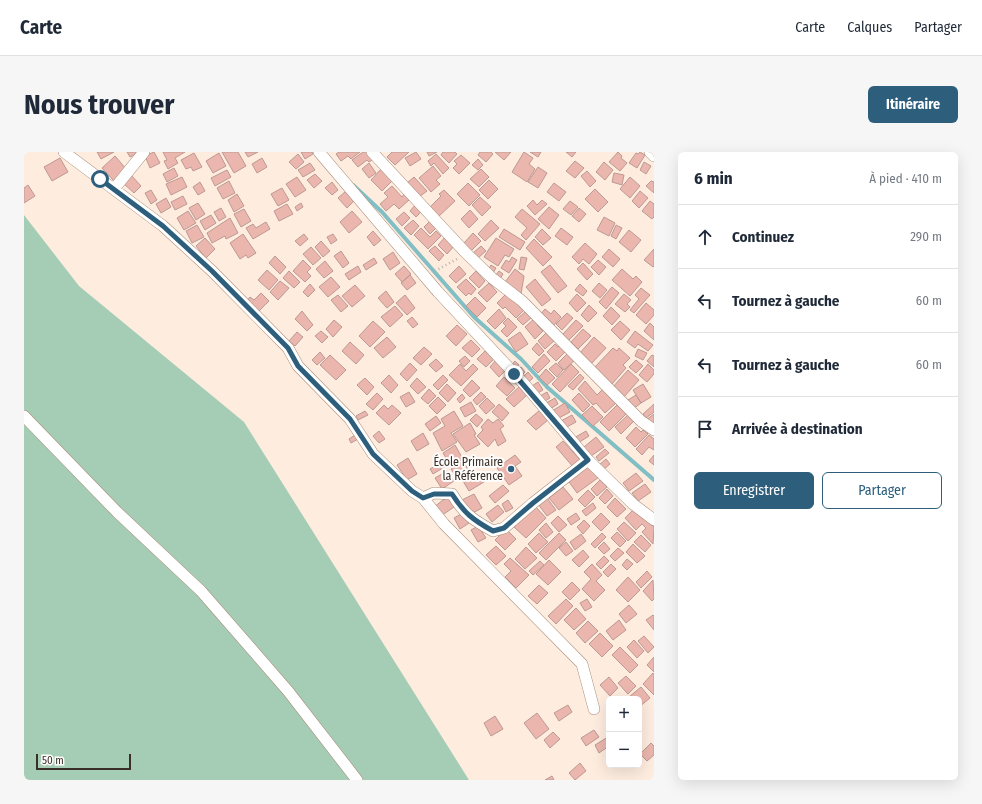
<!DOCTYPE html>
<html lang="fr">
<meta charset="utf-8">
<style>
:root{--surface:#fff;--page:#f6f6f7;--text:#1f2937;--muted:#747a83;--line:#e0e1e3;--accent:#2d5f7d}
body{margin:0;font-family:"Fira Sans Condensed",sans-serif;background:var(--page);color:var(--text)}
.controls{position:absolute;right:12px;bottom:12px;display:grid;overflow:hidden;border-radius:6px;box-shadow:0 4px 16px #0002}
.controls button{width:36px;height:36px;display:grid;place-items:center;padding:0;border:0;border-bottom:1px solid var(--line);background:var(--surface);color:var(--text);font:20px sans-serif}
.scale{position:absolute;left:12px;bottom:10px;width:95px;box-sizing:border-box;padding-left:4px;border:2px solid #3b3027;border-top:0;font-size:11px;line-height:14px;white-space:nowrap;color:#3b3027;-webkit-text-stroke:3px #fdfdfd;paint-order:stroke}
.stop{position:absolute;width:12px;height:12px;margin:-9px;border:3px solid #2d5f7d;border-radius:50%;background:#fff}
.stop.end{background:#2d5f7d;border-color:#fff;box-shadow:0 1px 4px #0008}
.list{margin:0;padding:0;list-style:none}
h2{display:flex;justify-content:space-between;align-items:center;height:52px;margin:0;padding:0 16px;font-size:17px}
h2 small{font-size:13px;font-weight:400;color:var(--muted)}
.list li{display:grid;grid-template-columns:26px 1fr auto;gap:12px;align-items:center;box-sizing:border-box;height:64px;padding:0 16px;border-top:1px solid var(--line)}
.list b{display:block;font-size:15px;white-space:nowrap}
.list em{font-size:13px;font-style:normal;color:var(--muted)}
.actions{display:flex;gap:8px;padding:12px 16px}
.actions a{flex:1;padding:9px 0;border:1px solid var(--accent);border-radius:6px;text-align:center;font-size:14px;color:var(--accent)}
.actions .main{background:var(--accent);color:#fff}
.icon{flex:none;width:22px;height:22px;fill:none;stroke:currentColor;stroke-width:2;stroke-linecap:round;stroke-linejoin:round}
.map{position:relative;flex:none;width:630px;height:628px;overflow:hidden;border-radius:6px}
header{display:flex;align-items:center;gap:24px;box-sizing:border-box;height:56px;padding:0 20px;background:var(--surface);border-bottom:1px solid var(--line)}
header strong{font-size:19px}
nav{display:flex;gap:22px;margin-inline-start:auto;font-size:14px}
.intro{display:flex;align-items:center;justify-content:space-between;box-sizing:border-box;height:96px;padding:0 24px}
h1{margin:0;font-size:28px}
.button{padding:10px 18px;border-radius:6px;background:var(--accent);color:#fff;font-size:14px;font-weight:700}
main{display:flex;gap:24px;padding:0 24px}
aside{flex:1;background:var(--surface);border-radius:6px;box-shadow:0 4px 16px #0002}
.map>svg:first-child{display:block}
.green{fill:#a5cdb6}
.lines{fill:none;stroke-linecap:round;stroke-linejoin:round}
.stream{stroke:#82bfc5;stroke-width:4}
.building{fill:#ebb6ad;stroke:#bc9992}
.minor-casing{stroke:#a78c78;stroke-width:12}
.path{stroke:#c0b0a5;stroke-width:2.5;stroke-dasharray:1 3;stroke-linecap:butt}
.minor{stroke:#fff;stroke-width:11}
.route{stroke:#2d5f7d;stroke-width:5}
.poi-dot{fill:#2d5f7d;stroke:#fdfdfd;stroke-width:1.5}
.labels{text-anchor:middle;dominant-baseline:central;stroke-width:4;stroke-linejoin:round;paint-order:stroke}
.poi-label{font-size:12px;fill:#3b3027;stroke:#fdfdfd;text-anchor:end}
</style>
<header>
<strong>Carte</strong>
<nav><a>Carte</a><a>Calques</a><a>Partager</a></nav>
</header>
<div class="intro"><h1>Nous trouver</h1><a class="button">Itinéraire</a></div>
<main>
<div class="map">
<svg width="630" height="628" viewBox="0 0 630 628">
<rect width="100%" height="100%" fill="#feecdf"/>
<path class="green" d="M0 63 55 134 220 270 445 628H0Z"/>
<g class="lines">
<path class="stream" d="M329 33 358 60 450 165 497 207 523 235 630 328"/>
</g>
<path class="building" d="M73 0H90L77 7Z
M103 0H116L106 5Z
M130 0 136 11 126 16 121 4Z
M139 0H161L151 6 154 11 144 17 140 9 143 8Z
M198 0H214L222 14 210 21Z
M221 0H234L224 5Z
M277 0H288L289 2 281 7Z
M315 0H336L327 7 324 4 317 9 312 2Z
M339 0H346L351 6 345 10 343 8 334 15 328 8Z
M368 0H385L371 13 363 5Z
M392 0 397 7 386 14 381 6Z
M403 0H413L405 4Z
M419 0H431L433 2 425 11 417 3Z
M456 0H467L469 2 462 10 454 3Z
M471 0H487L480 8Z
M500 0 509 6 505 12 511 17 503 30 488 20Z
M506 0H517L514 5Z
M542 0H552L548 5Z
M594 0 598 4 597 6 603 11 596 19 585 10Z
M616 0 621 3 613 16 605 11 612 1 614 2Z
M170 1 178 15 169 19 167 15 162 17 157 8Z
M195 1 202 14 189 21 182 9Z
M274 2 280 10 272 17 265 10Z
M412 2 425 16 419 22 410 11 407 14 404 9Z
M437 3 446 11 435 22 429 16 433 12 430 9Z
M91 4 103 18 90 29 78 16Z
M36 6 44 20 28 29 20 15Z
M238 6 243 15 233 21 228 12Z
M454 7 459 13 454 18 448 13Z
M551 9 560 16 551 26 542 19Z
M580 10 589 18 581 28 572 20Z
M620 10 627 14 622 22 616 18Z
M286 11 291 18 279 25 274 18Z
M345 11 352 21 345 26 338 17Z
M409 14 417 24 412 28 416 32 407 40 395 26Z
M514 15 523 21 514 36 504 30Z
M150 16 154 24 143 30 139 22Z
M357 17 369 28 358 39 347 28Z
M457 17 465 25 455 35 446 27Z
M203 18 207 25 191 34 187 26Z
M563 19 572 29 566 35 557 24Z
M590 21 600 23 598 33 588 30Z
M291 22 298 29 290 36 283 28Z
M107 23 117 34 110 41 99 31Z
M158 25 163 35 147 43 142 32Z
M273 25 282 38 271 45 262 32Z
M390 25 403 39 395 45 383 31Z
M606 25 616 34 606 46 596 37Z
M465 28 474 37 464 47 455 38Z
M205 29 211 41 199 47 193 36Z
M627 29 630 30V41L622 34Z
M176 30 181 39 174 43 169 35Z
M308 30 314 38 308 43 301 36Z
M444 31 456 43 445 54 433 42Z
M530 31 542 40 535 49 523 40Z
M4 33 11 44 0 51V36Z
M368 34 378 45 380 42 385 48 375 57 370 52 362 59 356 52 364 45 360 41Z
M258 36 265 48 254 54 247 42Z
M571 37 584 50 574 60 561 47Z
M127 38 133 48 127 52 121 41Z
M420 38 431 49 414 65 405 56 417 44 415 42Z
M322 39 330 49 323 56 314 46Z
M616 39 624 46 615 56 608 49Z
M213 42 220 54 210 60 204 48Z
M159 44 163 52 151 58 147 50Z
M456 45 467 55 458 64 448 53Z
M142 46 147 55 137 61 132 52Z
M509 48 513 53 518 48 523 52 511 63 503 54Z
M546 49 554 55 547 63 539 57Z
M626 49 630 52V65L628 67 618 59Z
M174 51 181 62 172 68 165 56Z
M277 51 279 55 273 59 271 55Z
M263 52 269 62 255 69 250 59Z
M392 52 399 58 392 65 386 59Z
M525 55 535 63 525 77 514 67Z
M197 56 202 65 195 69 190 60Z
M555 56 562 62 555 70 548 64Z
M220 57 227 69 217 75 210 62Z
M498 57 516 72 502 88 497 83 503 76 491 65Z
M446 58 454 67 445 76 437 67Z
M164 59 172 71 160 78 153 66Z
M328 59 338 70 325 81 316 70Z
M380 60 386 66 378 74 372 67Z
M187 63 192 71 181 78 176 69Z
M580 65 591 71 585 84 573 78Z
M206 66 214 81 202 87 201 84 188 91 183 81Z
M389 68 395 74 387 83 380 76Z
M407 68 413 75 406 82 400 75Z
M467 68 475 76 461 89 454 82Z
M242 70 246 77 229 87 222 76 229 72 232 76Z
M173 73 180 85 168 91 162 79Z
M592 73 598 76 592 87 587 84Z
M397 76 406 85 412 79 417 84 404 97 390 83Z
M537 76 549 85 543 93 531 84Z
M480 77 501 90 496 98 475 85Z
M518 77 527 86 519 93 511 85Z
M605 78 617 88 607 100 595 90Z
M349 79 357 88 350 94 343 85Z
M449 81 457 89 447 99 440 91Z
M219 82 232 101 224 106 222 103 216 107 206 91Z
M280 82 284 87 276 94 271 89Z
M309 82 313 88 307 92 303 85Z
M422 84 431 93 423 102 414 93Z
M181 86 191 97 182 106 172 94Z
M472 86 490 97 485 105 481 103 474 114 460 105Z
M510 87 528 105 519 114 502 96Z
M297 89 306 99 299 105 291 95Z
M561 91 573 102 565 112 559 107 555 112 548 105Z
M411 94 420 103 415 109 405 99Z
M457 94 462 99 454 106 449 101Z
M287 95 297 106 289 113 279 102Z
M585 97 596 107 589 115 578 105Z
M630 97V114L629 115 620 108Z
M317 99 325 111 319 116 310 104Z
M369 100 376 111 366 118 359 107Z
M251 104 262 115 256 122 245 111Z
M488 105 493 108 485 121 477 116 482 108 485 110Z
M497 105 503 106 500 118 495 117Z
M350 106 353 111 342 118 339 113Z
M279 108 287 116 283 120 287 124 281 130 269 119Z
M574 108 582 115 575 123 567 115Z
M301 109 309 119 300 126 292 117Z
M559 111 569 122 563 128 553 117Z
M467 113 472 116 469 121 464 118Z
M526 113 543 134 534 141 517 120Z
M334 114 337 120 325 128 321 122Z
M380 114 387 122 378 130 371 122Z
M435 114 442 122 432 131 425 124Z
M491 117 500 124 497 142 481 130Z
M598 117 609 127 612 124 618 130 606 144 588 128Z
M243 118 254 128 245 138 234 128Z
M265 119 276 130 270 136 259 126Z
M452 119 461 129 455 136 445 126Z
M475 119 479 122 476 127 471 124Z
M386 123 392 131 383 138 377 131Z
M307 125 316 135 304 145 295 135Z
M442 127 452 137 447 143 445 141 442 144 433 135Z
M511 127 527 147 518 154 502 135Z
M256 129 265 136 254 148 246 140Z
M465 131 473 140 463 150 454 141Z
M575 131 583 138 576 146 568 139Z
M286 132 291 138 284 145 279 140Z
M556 132 563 139 559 144 551 138Z
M331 133 341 144 328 155 318 144Z
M588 135 595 141 582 157 575 150Z
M617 136 626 143 610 161 606 158 615 147 611 143Z
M362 139 370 150 363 156 354 146Z
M237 141 245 149 233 161 222 150 226 145 230 148Z
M482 142 500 158 492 166 481 155 479 157 473 151Z
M553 142 562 151 553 160 545 151Z
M600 142 607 148 603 152 606 155 601 160 591 152Z
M314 143 324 154 317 160 307 148Z
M381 143 391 156 383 163 372 151Z
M451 145 462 156 453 165 442 154Z
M622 151 630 158V163L622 172 612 163Z
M565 153 573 161 564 170 557 163Z
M371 154 379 163 366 175 357 165Z
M587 155 596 164 588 173 579 164Z
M475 157 482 166 471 177 463 169Z
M521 157 527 162 530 158 537 165 529 174 516 163Z
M278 159 289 173 283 179 271 167Z
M502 159 508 165 499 173 493 167Z
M543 161 549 166 538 178 532 172Z
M388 165 394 172 389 176 383 169Z
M484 166 493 175 483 185 477 179 482 174 479 171Z
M511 166 515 171 513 173 519 179 511 187 501 175Z
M310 168 318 175 309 185 302 177Z
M552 168 559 174 544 189 538 183Z
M349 169 361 180 346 195 335 184Z
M596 169 606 178 597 188 587 178Z
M626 171 630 175V188L620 179Z
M433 173 443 182 432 194 422 184Z
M559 177 567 184 554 197 547 190Z
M297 179 304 185 298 191 291 184Z
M524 179 532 187 521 197 514 189Z
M611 179 629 193 624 199 614 192 611 196 603 190Z
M273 180 279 185 271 194 265 189Z
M496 180 504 192 492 200 484 188Z
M363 185 372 195 359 206 350 196Z
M570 185 582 196 567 212 555 202Z
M447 188 456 197 448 205 438 196Z
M326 190 340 203 332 212 318 199Z
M513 191 520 199 515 204 508 197Z
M537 191 543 198 532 209 523 200 531 192 534 195Z
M400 195 408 202 397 213 389 206Z
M589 196 593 199 595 196 606 206 599 213 602 216 588 232 570 216Z
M614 197 623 201 619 208 611 204Z
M461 199 470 207 462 215 453 207Z
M296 200 301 206 293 213 288 208Z
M545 200 552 207 540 218 534 211Z
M520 202 526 209 514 221 508 215Z
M306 203 322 218 312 228 296 213Z
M628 203 630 204V215L623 209Z
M441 204 446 209 440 215 435 209Z
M412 207 419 214 412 220 405 213Z
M472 208 482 218 475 225 466 215Z
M612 208 619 214 612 221 605 215Z
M491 209 495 213 491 217 487 213Z
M386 211 393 218 383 229 376 222Z
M532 211 539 218 533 225 525 217Z
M436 212 442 219 449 212 454 217 437 234 425 223Z
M547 212 555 220 536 240 528 232Z
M624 212 630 218V222L623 230 615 223Z
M497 215 501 220 498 223 493 219Z
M522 217 531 226 523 233 515 225Z
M604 218 615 228 599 246 588 236Z
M504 220 509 226 505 230 499 225Z
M556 222 560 226 549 238 544 234Z
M365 223 374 233 367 241 357 231Z
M419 223 424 228 414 238 409 233Z
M480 225 491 236 483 244 472 234Z
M341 226 350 235 343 243 333 233Z
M393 226 402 235 394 242 386 234Z
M448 228 456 236 446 245 439 238Z
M561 229 573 243 579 237 592 251 581 261 572 251 569 253 554 237Z
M514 230 519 238 512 242 508 234Z
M423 232 432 241 424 250 415 241Z
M619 232 627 245 617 251 609 238Z
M495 235 503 243 490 255 482 247Z
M405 237 412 244 404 252 397 246Z
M385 240 391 250 382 255 376 245Z
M457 240 462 245 453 253 449 248Z
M523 240 526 246 519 250 516 244Z
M353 241 359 247 349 258 342 252Z
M555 241 566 253 559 260 548 248Z
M438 242 441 246 436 251 433 247Z
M612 243 617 251 609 257 604 248Z
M414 245 422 253 413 262 405 254Z
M463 246 471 254 462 262 455 254Z
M531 246 534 252 526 257 522 251Z
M447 250 452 259 441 265 436 256Z
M596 250 605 259 585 279 576 270Z
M541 251 546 260 533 267 528 259Z
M475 252 485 261 478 269 468 260Z
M630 252V260L622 266 619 262Z
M360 253 364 257 368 253 377 261 365 273 352 261Z
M568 254 579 265 569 274 558 263Z
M516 258 524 268 512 278 503 269Z
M341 259 344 263 334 268 332 264Z
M430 259 439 274 427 281 433 290 418 299 409 281 421 274 417 267Z
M606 261 612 267 597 282 591 275Z
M452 262 459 268 453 275 446 268Z
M630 262V275L622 268Z
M548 263 552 270 541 276 537 269Z
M412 264 417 271 406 279 401 272Z
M464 267 469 271 474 267 480 274 476 277 482 289 474 294 471 287 464 295 453 284 459 278 457 275Z
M446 271 452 282 450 283 456 292 442 300 429 282Z
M612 275 617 280 619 278 624 282 611 295 602 286Z
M355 279 361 287 355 291 349 284Z
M562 279 565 284 554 291 550 286Z
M399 281 405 292 393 299 387 289Z
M331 283 334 287 327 291 325 287Z
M625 283 630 287V298L625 295 618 303 612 297Z
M572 285 580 295 567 304 560 295Z
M539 289 558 310 550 316 532 295Z
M431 293 439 307 427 314 419 301Z
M581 297 585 301 575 309 572 305Z
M491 303 497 310 491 314 498 324 485 333 473 316Z
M630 303V313L625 309Z
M384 306 393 322 383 328 373 313Z
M582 307 586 312 579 318 575 313Z
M419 309 422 314 409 322 406 317Z
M439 309 447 322 435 329 427 317Z
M564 311 575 325 553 341 543 327Z
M423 319 430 329 418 337 411 326Z
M454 320 460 330 445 339 439 329Z
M612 321 619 329 605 339 599 331Z
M576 328 583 335 573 344 567 337Z
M621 332 627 340 614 349 608 341Z
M479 333 485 339 471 351 465 344Z
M539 335 549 347 535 358 525 346Z
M583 337 589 344 581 352 575 346Z
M564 338 571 345 561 355 554 348Z
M450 342 458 356 447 362 438 348Z
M423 345 430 355 417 364 410 355Z
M523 346 532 358 523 364 514 352Z
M591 346 602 357 593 365 583 355Z
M484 348 489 356 482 360 478 352Z
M569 351 572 356 562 364 558 359Z
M474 353 480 360 468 370 462 362Z
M511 354 522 366 502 386 490 375Z
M610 357 620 367 622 365 630 375 629 392 618 380 622 376 618 372 612 378 601 366Z
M439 361 445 371 436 377 430 366Z
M552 361 556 367 547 373 543 367Z
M577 361 586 370 577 379 568 370Z
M534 364 543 373 535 380 527 371Z
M560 368 566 374 559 382 553 375Z
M600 370 612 381 604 389 593 377Z
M522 371 529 380 522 386 515 378Z
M454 374 462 386 454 390 447 378Z
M482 377 492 387 481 398 471 388Z
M593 380 602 389 596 395 587 386Z
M515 381 524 390 512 401 504 392Z
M535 381 542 388 522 408 515 401Z
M578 381 582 385 571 396 567 392Z
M557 382 562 389 551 398 546 390Z
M617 383 627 393 621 400 610 390Z
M542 390 549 399 542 404 535 396Z
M580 390 586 397 580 402 574 396Z
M609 392 621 404 613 411 602 400Z
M472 394 482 404 472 413 462 403Z
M502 395 513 406 501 417 491 407Z
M594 396 600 401 591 409 586 404Z
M559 398 565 405 555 415 548 408Z
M580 404 585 409 577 417 572 412Z
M486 406 505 423 492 436 481 425 487 419 480 412Z
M603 407 609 412 603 418 598 413Z
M525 408 537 420 524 433 512 422Z
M516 409 520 413 509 423 505 419Z
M568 412 578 423 572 429 581 438 570 449 558 437 567 427 560 420Z
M587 412 592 417 584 425 579 420Z
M623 419 628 425 617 436 612 430Z
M604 425 616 438 604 450 592 438Z
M629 428 630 447 628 449 619 439Z
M548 430 556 438 546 448 538 440Z
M515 433 524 441 513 452 504 444Z
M542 447 549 454 532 472 524 464Z
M563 447 568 455 561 459 556 451Z
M605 453 613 462 602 471 595 462Z
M552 456 562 467 550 478 540 468Z
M629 463 630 464V478L622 468Z
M595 468 602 478 589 488 582 479Z
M564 469 574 479 561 491 552 481Z
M576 481 589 494 578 505 565 492Z
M620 484 630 495 624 501 614 489Z
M610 488 620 499 613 506 603 495Z
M596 495 614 513 606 521 588 503Z
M630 505V520L623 513Z
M629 521 630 522V543L619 532Z
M602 524 612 534 604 542 594 531Z
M585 525 594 536 586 544 576 533Z
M617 535 626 546 615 555V547H607L605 545Z
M544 553 548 560 535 569 530 561Z
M513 561 525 577 512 587 500 571Z
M471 564 479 577 467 584 460 571Z
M570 578 575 585 562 594 557 586Z
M529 580 536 587 526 596 520 588Z
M584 585 585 594 575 601 571 593Z
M627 591 630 594V603L623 609 616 602Z
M556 611 562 619 551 628 545 621Z
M528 624 530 628H521Z"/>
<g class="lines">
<defs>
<path id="minor" d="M40 0 139 74 188 119 264 196 274 214 326 267 349 302 388 339 399 346 420 372 558 512 570 557
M295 0 414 140 501 233 564 308 609 352 630 368
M348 0 442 101 468 126 498 149 617 269 630 278
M626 0 630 4
M90 37 120 0
M0 264 93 360 177 439 264 539 333 628
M399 346 410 341 428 342C440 362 449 368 469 379L480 376 509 351 564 308"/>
</defs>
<use href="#minor" class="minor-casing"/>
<path class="path" d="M411 119 433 107"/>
<use href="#minor" class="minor"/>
</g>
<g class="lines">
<path class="route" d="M76 27 139 74 188 119 264 196 274 214 326 267 349 302 388 339 399 346 410 342H428C440 361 449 368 469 379L480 376 509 351 564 308 490 222"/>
</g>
<circle class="poi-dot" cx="487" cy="317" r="4"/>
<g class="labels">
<g class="poi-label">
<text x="479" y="310">École Primaire<tspan x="479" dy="14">la Référence</tspan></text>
</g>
</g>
</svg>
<div class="controls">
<button>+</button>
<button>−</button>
</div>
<div class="scale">50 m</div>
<div class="stop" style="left:76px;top:27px"></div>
<div class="stop end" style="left:490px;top:222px"></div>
</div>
<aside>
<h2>6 min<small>À pied · 410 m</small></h2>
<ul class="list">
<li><svg class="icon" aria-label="ahead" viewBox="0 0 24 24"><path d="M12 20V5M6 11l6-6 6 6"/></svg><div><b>Continuez</b></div><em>290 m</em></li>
<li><svg class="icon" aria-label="left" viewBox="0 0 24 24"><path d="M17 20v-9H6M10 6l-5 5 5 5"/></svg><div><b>Tournez à gauche</b></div><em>60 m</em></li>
<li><svg class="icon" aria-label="left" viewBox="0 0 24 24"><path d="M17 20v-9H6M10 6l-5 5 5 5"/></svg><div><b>Tournez à gauche</b></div><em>60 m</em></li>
<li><svg class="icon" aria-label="arrive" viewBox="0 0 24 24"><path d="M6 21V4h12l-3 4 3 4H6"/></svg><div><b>Arrivée à destination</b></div></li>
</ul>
<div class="actions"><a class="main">Enregistrer</a><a>Partager</a></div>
</aside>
</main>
